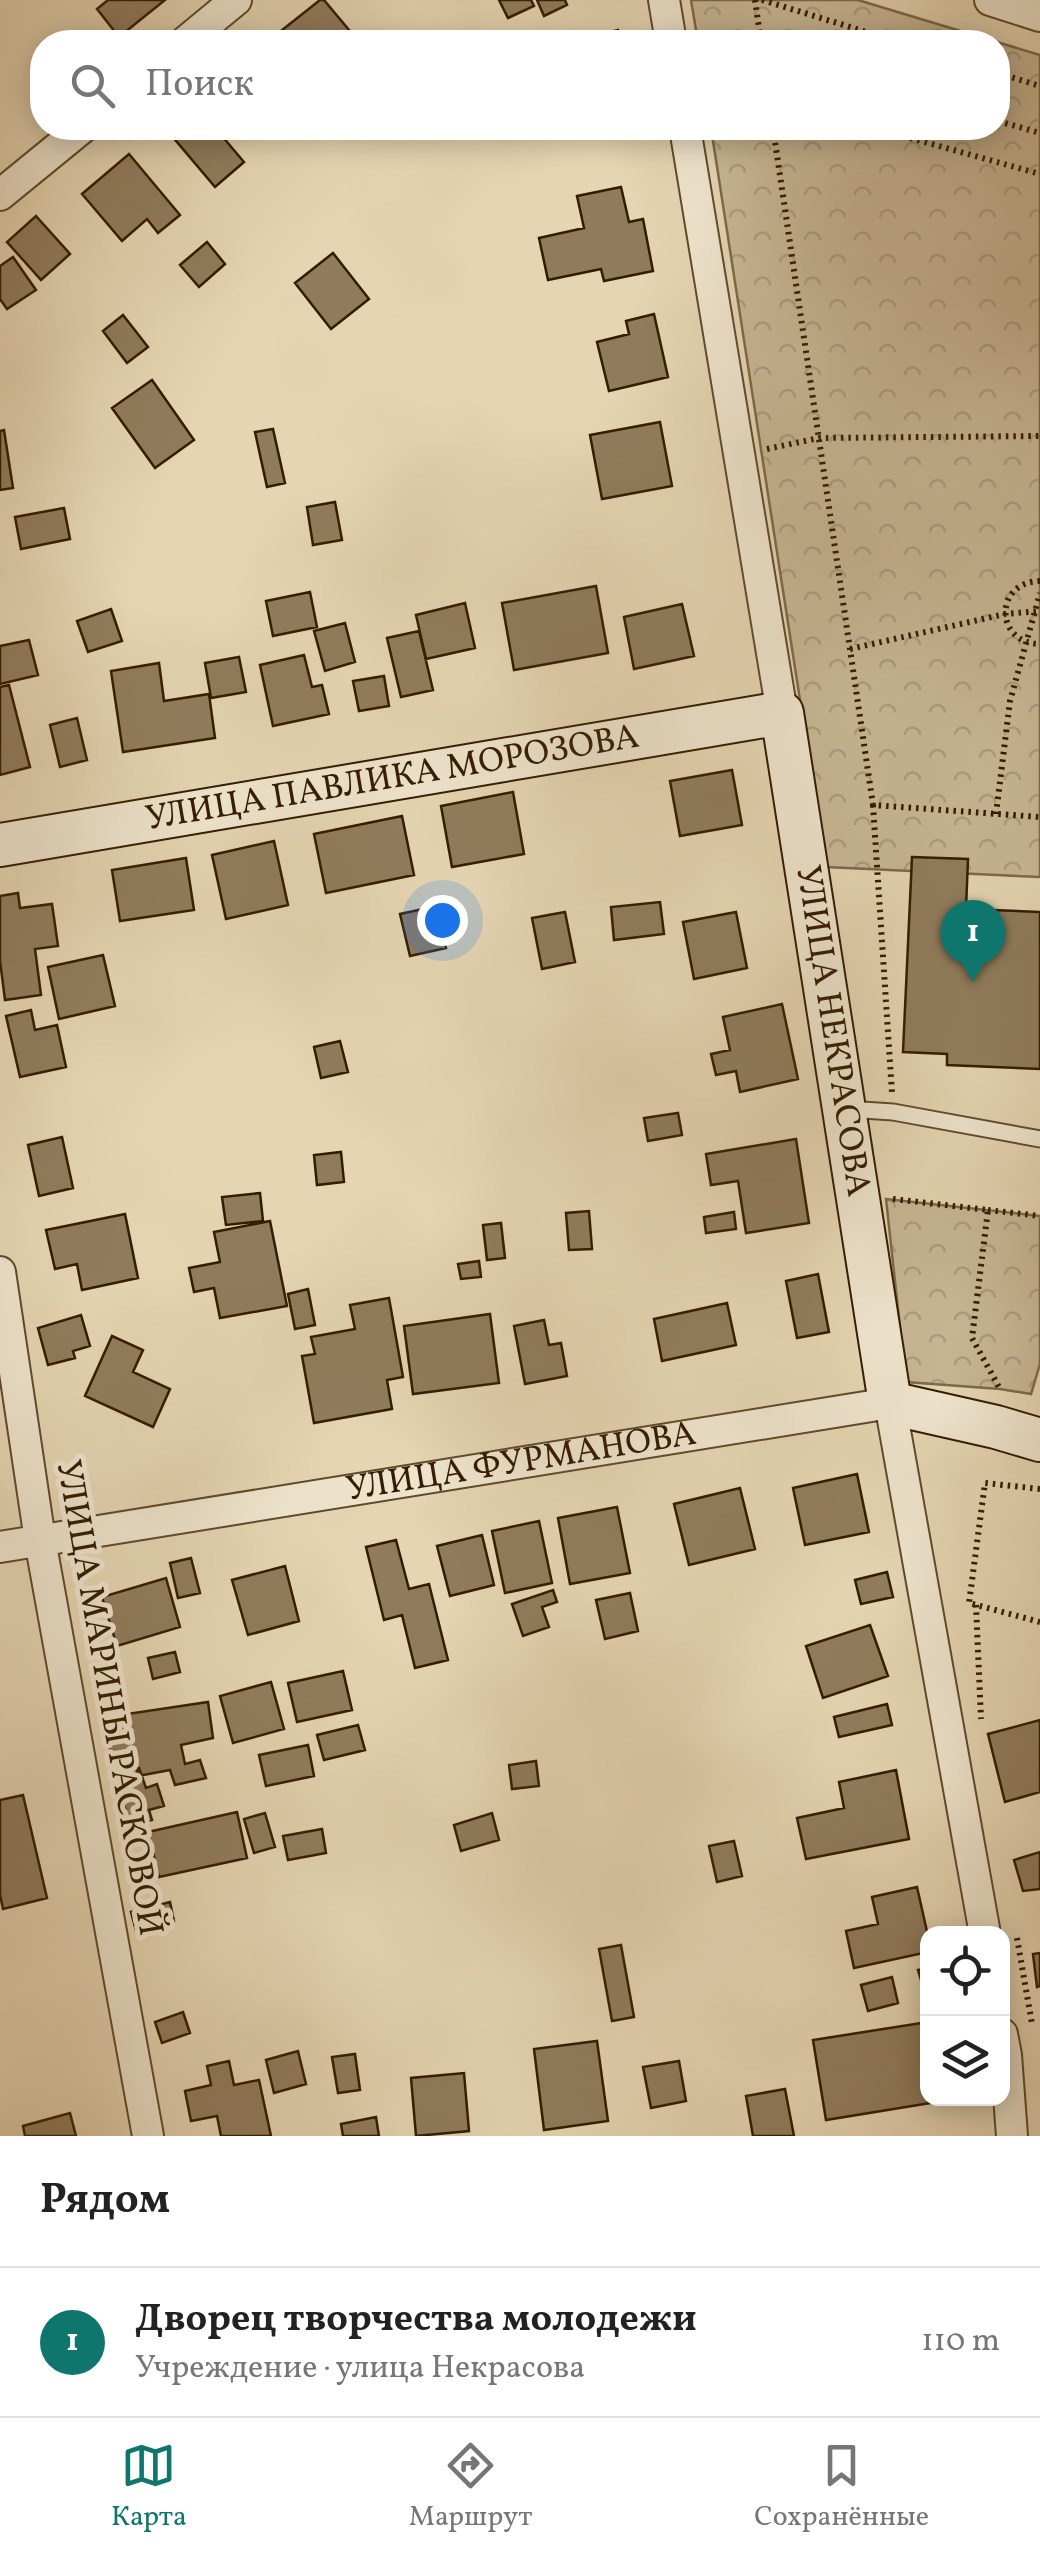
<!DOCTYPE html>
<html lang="ru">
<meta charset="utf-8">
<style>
:root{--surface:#fff;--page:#f2f2f2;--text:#222;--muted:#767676;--line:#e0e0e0;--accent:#0f766e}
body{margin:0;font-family:Vollkorn,serif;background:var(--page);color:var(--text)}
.controls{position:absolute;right:30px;bottom:30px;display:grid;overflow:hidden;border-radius:20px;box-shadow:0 5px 25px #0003}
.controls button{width:90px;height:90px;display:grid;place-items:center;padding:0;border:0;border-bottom:2px solid var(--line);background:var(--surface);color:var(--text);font:50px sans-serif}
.you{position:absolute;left:442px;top:920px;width:35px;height:35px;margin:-25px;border:8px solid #fff;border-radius:50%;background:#1a73e8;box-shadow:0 0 0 15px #1a73e833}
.badge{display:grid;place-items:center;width:65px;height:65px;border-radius:50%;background:var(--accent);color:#fff;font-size:32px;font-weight:700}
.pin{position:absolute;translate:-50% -82px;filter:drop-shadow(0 2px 5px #0008)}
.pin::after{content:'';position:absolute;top:52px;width:35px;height:30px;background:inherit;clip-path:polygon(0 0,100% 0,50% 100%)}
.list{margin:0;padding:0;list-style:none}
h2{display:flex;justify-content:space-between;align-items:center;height:130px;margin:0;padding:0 40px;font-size:42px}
h2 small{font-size:32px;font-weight:400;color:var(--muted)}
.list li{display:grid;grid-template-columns:65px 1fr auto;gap:30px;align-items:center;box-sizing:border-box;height:150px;padding:0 40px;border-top:2px solid var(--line)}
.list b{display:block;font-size:38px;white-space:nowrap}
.list p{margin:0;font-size:32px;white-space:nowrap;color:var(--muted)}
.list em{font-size:32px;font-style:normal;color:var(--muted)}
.icon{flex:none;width:55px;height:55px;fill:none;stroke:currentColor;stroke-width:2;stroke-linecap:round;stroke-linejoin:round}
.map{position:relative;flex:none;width:1040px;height:2136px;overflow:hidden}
.search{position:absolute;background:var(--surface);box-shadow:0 5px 25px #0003;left:30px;right:30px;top:30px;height:110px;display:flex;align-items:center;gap:25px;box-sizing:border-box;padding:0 35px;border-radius:40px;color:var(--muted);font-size:38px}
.sheet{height:280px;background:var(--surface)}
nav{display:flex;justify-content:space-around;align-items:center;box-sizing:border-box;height:140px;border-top:2px solid var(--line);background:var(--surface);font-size:28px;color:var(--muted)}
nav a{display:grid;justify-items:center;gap:5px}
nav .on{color:var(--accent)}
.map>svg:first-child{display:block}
.park{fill:url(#park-crowns);stroke:#7e694a;stroke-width:2.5}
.building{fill:#907c5d;stroke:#341c00;stroke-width:2.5}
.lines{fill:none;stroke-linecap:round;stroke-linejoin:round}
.lane-casing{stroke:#604a2c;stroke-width:19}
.street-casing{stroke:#604a2c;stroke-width:34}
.secondary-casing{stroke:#341c00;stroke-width:46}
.path{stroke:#341c00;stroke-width:6;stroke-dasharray:2.5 5;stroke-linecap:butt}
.lane{stroke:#eee4cd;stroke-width:15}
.street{stroke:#eee4cd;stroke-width:30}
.secondary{stroke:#eee4cd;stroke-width:42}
.labels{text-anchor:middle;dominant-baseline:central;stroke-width:10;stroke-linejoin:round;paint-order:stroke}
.street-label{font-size:35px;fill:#341c00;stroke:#eee4cd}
</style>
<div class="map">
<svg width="1040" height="2136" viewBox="0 0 1040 2136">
<defs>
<pattern id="park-crowns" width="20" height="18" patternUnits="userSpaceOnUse" patternTransform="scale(2.5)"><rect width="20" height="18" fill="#c7b694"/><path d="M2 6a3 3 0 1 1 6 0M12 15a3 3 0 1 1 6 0" fill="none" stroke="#ac9c7e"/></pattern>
</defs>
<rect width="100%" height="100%" fill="#e5d5b2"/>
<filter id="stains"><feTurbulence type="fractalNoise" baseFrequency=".002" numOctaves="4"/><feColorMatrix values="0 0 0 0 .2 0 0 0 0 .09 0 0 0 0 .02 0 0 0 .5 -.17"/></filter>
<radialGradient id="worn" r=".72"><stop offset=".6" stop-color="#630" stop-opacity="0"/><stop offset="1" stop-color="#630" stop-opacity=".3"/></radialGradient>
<path class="park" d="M691 0H858L1040 55V877L826 867 711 128H998V42H698Z
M886 1199 1040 1216V1364L1031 1394 1000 1389 906 1382Z"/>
<path class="building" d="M108 0H165L119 37 97 9Z
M320 0H324L359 42H267Z
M499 0H531L534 6 508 18Z
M537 0H565L567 5 544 16Z
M618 30 621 42H569Z
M167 128H218L216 129 244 162 215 187 166 129Z
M129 154 180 215 158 233 147 219 122 241 82 194Z
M621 187 629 222 643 219 653 271 604 281 601 269 548 280 539 238 584 228 577 196Z
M36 216 70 254 41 280 7 242Z
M207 242 225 264 199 287 180 265Z
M333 253 369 299 331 329 295 283Z
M13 257 36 290 7 309 0 299V266Z
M654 314 668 377 609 391 597 342 629 334 626 321Z
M123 315 148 347 127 363 103 331Z
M152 380 194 440 155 468 112 408Z
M660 422 672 486 602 499 590 435Z
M273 429 285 483 267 487 255 432Z
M4 430 13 488 0 490V431Z
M335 502 342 540 313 545 307 507Z
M64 508 70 539 21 549 15 517Z
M596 586 608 653 514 670 502 603Z
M310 592 317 627 273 636 266 601Z
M465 603 475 648 426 659 416 615Z
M682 604 694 656 634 669 624 617Z
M111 609 122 641 88 652 77 621Z
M345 623 355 662 325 671 314 631Z
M419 631 433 690 401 697 387 638Z
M29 640 38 675 0 684V646Z
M304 655 312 687 322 685 329 714 273 726 260 665Z
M239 657 246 692 211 698 205 663Z
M159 663 164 701 209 694 215 738 123 752 111 671Z
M384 676 389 706 359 711 353 681Z
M9 685 30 767 0 775V687Z
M77 718 87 760 60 767 50 725Z
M732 770 742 825 680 836 670 781Z
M513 792 524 854 452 867 441 806Z
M402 816 414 875 326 893 314 834Z
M274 841 288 905 226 919 212 855Z
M912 857 968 859 966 909 1040 912V1069L947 1065V1054L903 1052Z
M186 858 194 910 120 921 112 870Z
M18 893 20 908 52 904 58 946 35 949 41 995 5 1000 0 961V896Z
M660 902 664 934 614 940 611 907Z
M437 906 446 948 410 956 400 914Z
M565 912 575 962 542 969 532 918Z
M736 912 747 968 694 979 683 922Z
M103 955 115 1006 59 1019 48 967Z
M782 1004 798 1079 740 1092 736 1071 716 1075 711 1054 730 1050 723 1017Z
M31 1010 35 1030 57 1025 66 1067 20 1077 6 1016Z
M340 1041 348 1072 321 1078 314 1047Z
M678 1113 682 1135 648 1141 644 1118Z
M62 1137 73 1188 39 1196 28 1145Z
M796 1139 809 1223 746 1233 738 1181 711 1185 706 1154Z
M341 1152 344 1182 317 1185 314 1155Z
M260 1193 263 1221 226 1225 222 1197Z
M589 1211 592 1249 569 1250 566 1213Z
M734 1212 736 1229 706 1233 704 1217Z
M125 1214 138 1278 82 1290 77 1264 55 1269 46 1230Z
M270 1221 287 1306 220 1318 214 1288 194 1292 189 1268 220 1262 214 1232Z
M501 1223 505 1258 487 1260 483 1225Z
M479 1261 481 1277 461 1279 458 1264Z
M818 1274 829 1332 797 1338 786 1281Z
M308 1289 315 1325 295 1329 288 1294Z
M389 1298 403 1377 387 1380 392 1409 314 1423 302 1356 315 1354 311 1337 355 1329 350 1305Z
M727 1303 736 1345 662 1361 654 1319Z
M490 1314 499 1383 413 1394 404 1326Z
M81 1315 90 1346 73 1351 75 1358 48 1365 38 1328Z
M544 1320 549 1345 561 1343 567 1376 525 1384 514 1326Z
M112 1336 143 1350 133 1372 170 1389 153 1427 85 1396Z
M857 1474 869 1532 805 1545 793 1488Z
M740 1488 755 1549 689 1565 674 1504Z
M617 1507 630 1573 570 1584 558 1518Z
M539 1521 552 1583 505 1593 492 1531Z
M482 1535 494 1585 450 1596 437 1546Z
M396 1540 409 1589 429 1584 448 1660 415 1668 402 1615 384 1620 366 1547Z
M191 1558 200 1593 178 1598 170 1563Z
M285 1566 299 1621 248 1635 232 1580Z
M887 1572 893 1597 861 1604 855 1580Z
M166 1578 180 1627 117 1646 102 1597Z
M553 1590 557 1602 542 1607 549 1627 523 1636 512 1604Z
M630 1593 638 1631 605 1639 596 1600Z
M870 1625 888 1676 823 1698 806 1646Z
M175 1652 180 1672 153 1679 148 1658Z
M343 1671 352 1710 297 1722 288 1683Z
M271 1682 284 1729 233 1743 220 1696Z
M208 1702 213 1738 181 1745 185 1764 200 1760 206 1778 175 1785 170 1770 138 1776 134 1752 110 1755 107 1717Z
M887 1704 892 1725 839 1737 834 1717Z
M1040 1720V1792L1005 1802 988 1734Z
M358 1725 365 1750 324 1760 317 1735Z
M308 1745 314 1776 266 1786 259 1755Z
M536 1761 539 1786 512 1789 509 1765Z
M139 1768 146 1788 157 1784 164 1806 149 1810 152 1820 131 1827 115 1775Z
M896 1770 909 1839 806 1859 797 1818 844 1808 839 1782Z
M23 1795 47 1898 3 1909 0 1895V1800Z
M237 1812 247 1858 159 1877 148 1832Z
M265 1813 275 1847 254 1853 244 1819Z
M492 1813 499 1840 461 1851 454 1825Z
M322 1829 326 1853 288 1860 283 1836Z
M734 1841 742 1876 717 1882 709 1846Z
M1040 1852V1889L1023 1891 1014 1860Z
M917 1887 928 1936V1952L854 1968 846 1931 878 1924 872 1897Z
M170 1902 174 1921 136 1931 131 1912Z
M621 1945 634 2017 612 2021 599 1949Z
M1040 1953V1986L1037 1987 1033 1954Z
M928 1968V2004L918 1970Z
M892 1977 898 2003 868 2011 861 1985Z
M183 2012 190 2033 162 2043 155 2022Z
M928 2022V2098L955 2099 826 2120 813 2040Z
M597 2041 608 2121 544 2130 534 2049Z
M298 2051 306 2084 274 2093 266 2060Z
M355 2054 360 2090 338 2093 332 2057Z
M229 2061 234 2085 259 2080 271 2136H221L217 2116 191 2121 185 2091 211 2085 207 2066Z
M679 2061 686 2101 651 2108 643 2067Z
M464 2073 469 2131 416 2136 411 2078Z
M785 2089 794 2136H753L746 2096Z
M70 2113 76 2136H25L23 2126Z
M376 2117 379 2136H343L341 2124Z"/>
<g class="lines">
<defs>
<path id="lane" d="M847 1109 893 1112 1040 1139"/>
<g id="street">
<path d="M664 0 671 42"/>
<path d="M990 0 1040 16"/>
<path d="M185 42 236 0"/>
<path d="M685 128 782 713"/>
<path d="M0 195 82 128"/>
<path d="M0 1272 40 1540 148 2136"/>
<path id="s1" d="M0 1547 890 1403 985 1934"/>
<path d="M1002 2034 1006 2055 1012 2136"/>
</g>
<g id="secondary">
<path id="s2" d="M0 845 782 713 890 1403 996 1427 1040 1440"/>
</g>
</defs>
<use href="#lane" class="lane-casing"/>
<use href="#street" class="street-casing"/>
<use href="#secondary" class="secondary-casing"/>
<path class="path" d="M755 0 761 42
M762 0 899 42
M998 73 1040 86
M998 121 1040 133
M773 128 873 805 1040 817
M874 128 1040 174
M767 449 819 438 1040 436
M1040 581C994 582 994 643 1040 644
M850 649 1005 614 1040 611
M873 805 892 1093
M996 814 1010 701 1040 593
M893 1199 988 1210 972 1338 1000 1389
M988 1210 1040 1216
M1040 1489 985 1483 969 1603 1040 1622
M976 1605 981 1719
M1017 1938 1032 2024"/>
<use href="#lane" class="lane"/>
<use href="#street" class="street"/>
<use href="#secondary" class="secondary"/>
</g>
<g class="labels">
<g class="street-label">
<text stroke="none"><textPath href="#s2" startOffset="398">УЛИЦА ПАВЛИКА МОРОЗОВА</textPath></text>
<text stroke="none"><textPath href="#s2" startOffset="1115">УЛИЦА НЕКРАСОВА</textPath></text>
<text stroke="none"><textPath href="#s1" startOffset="528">УЛИЦА ФУРМАНОВА</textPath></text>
<text transform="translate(108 1698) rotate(80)">УЛИЦА МАРИНЫ РАСКОВОЙ</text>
</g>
</g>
<rect width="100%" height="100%" filter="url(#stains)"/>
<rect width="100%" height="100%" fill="url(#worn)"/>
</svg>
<div class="controls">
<button><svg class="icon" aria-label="locate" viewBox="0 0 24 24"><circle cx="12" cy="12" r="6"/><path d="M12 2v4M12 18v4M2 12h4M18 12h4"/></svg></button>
<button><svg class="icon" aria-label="layers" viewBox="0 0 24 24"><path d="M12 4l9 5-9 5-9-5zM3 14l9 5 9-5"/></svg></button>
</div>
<div class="you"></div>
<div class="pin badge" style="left:973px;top:982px">1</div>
<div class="search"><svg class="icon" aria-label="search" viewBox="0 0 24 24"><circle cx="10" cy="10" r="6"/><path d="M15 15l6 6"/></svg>Поиск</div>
</div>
<section class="sheet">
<h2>Рядом<small></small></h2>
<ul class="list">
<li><span class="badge">1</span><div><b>Дворец творчества молодежи</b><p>Учреждение · улица Некрасова</p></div><em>110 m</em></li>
</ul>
</section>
<nav>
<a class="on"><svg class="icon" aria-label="map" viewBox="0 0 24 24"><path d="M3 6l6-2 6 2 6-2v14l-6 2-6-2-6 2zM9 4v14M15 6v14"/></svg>Карта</a>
<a><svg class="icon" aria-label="directions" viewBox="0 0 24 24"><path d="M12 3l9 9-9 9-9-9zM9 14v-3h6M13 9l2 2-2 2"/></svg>Маршрут</a>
<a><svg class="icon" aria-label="saved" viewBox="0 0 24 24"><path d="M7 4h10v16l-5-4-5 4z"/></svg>Сохранённые</a>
</nav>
